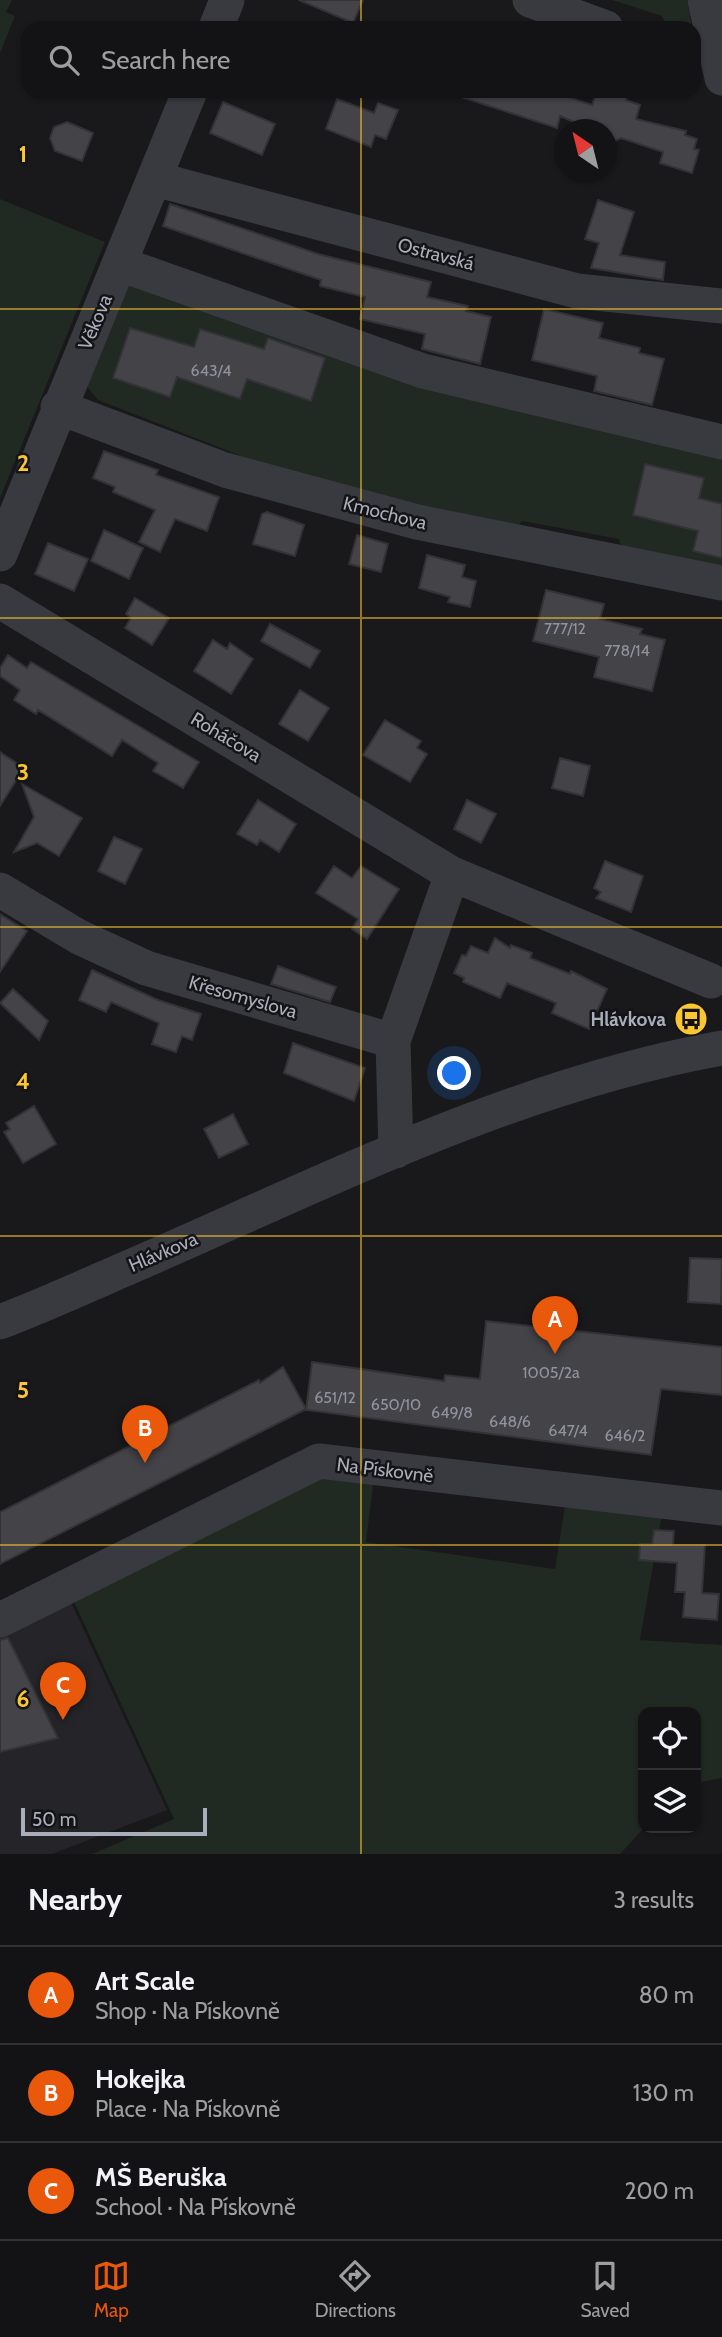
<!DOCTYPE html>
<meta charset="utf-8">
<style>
:root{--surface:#131214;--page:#1c1b1d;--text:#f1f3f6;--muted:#9d9ea0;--line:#323234;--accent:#ea580c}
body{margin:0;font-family:Cabin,sans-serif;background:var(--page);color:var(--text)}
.controls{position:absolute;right:21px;bottom:21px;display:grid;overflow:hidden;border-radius:14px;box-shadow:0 2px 5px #0004}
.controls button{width:63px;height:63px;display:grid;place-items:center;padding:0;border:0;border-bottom:2px solid var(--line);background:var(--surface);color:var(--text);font:35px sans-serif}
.compass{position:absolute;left:554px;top:119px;width:63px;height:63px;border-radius:50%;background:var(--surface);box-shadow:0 2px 5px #0004;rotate:325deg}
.scale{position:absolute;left:21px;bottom:18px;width:186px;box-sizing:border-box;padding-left:7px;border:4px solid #aaaebb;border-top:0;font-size:19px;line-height:24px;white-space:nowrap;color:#aaaebb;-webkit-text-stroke:5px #141316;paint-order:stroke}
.you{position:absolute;left:455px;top:1074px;width:24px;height:24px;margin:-18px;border:5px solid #fff;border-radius:50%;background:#1a73e8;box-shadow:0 0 0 10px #1a73e833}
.badge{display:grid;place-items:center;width:46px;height:46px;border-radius:50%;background:var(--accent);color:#fff;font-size:23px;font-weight:700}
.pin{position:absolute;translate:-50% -58px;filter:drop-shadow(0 2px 4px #0008)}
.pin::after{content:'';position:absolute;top:37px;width:24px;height:21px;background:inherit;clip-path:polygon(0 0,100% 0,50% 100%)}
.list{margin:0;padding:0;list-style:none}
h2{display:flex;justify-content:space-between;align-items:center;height:91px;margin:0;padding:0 28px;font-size:30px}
h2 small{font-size:23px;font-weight:400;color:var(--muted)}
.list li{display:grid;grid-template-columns:46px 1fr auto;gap:21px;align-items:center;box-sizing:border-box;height:98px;padding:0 28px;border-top:2px solid var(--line)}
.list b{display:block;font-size:26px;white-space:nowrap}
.list p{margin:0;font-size:23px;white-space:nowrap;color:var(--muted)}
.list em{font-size:23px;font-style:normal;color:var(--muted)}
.icon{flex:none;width:38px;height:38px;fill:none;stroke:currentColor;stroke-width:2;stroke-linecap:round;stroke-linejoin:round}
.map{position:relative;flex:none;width:722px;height:1854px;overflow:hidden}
.search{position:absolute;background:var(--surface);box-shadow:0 2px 5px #0004;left:21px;right:21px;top:21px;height:77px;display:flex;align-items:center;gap:18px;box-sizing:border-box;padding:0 24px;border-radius:21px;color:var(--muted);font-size:26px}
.sheet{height:385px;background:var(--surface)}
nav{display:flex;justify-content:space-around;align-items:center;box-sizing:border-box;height:98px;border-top:2px solid var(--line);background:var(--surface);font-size:19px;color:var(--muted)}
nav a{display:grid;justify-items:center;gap:4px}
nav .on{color:var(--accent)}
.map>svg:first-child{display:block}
.built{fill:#252428}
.green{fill:#202922}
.building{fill:#434348;stroke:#333237;stroke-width:2}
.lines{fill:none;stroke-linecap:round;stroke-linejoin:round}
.minor{stroke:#393a40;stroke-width:35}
.grid{fill:none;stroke:#fac632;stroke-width:2;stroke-opacity:0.55}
.labels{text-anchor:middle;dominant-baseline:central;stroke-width:5;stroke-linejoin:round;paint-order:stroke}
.number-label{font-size:16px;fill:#90939e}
.street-label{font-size:19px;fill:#aaaebb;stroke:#141316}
.poi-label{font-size:19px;font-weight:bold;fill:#aaaebb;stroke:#141316;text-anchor:end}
.grid-label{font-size:23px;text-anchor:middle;font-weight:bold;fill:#fac632;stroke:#141316;stroke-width:5;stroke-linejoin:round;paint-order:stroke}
</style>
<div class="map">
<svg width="722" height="1854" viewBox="0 0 722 1854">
<rect width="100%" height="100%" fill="#19181b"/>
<path class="built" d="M70 1600 167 1810 52 1854H0V1631Z"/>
<path class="green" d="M0 0H12L6 12 15 16 0 53Z
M612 0H687L692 27 668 28 662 16Z
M0 199 105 242 0 498Z
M133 284 722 451V571L623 557 619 539 522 521 511 534 249 459 98 400 88 388V377L122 291Z
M375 1470 366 1542 555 1569 566 1500 663 1509 640 1640 722 1645V1778L696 1783V1712H643L644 1828 620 1854H92L174 1819 70 1593 322 1471Z"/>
<path class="building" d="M299 0H363L353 23Z
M456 91H550L592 105 597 91H629L626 100 640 105 636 119 686 131 685 135 697 139 694 149 699 150 692 173 660 163 663 152 621 138 611 143 606 130H593L560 116 557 128 455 95Z
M337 99 374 113 378 103 398 110 386 139 375 135 371 147 326 129Z
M223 102 275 124 262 155 210 133Z
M67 122 93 133 82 161 55 151 50 138 54 127Z
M598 200 634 212 620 255 665 262 663 280 591 268 599 243 585 239Z
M170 204 318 254 431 282 427 297 468 306 466 311 491 317 480 364 422 349 425 334 360 319 365 297 320 286 321 280 163 226Z
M544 309 603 323 599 338 640 348 639 353 664 359 652 405 594 391 597 376 532 360Z
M130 328 194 347 200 329 264 349 268 338 325 358 311 401 247 379 240 399 177 377 170 397 113 378Z
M104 451 158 470 156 475 219 497 207 531 175 519 160 552 139 542 155 510 113 492 115 487 93 478Z
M645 464 704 478 699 498 722 504V558L693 551 698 531 633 515Z
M267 512 304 525 295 556 253 544 262 514Z
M104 530 143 548 129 579 91 561Z
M357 535 388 544 381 572 349 564Z
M48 543 88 559 74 591 35 574Z
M427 555 465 565 462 577 476 581 470 607 448 602 450 597 419 588Z
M546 590 604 604 600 619 642 629 640 634 665 640 652 691 594 677 599 657 533 641Z
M135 598 169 618 152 645 125 628 131 618 126 614Z
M270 624 320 651 310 668 261 641Z
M213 640 227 649 230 643 253 659 231 694 194 671Z
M8 655 27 668 31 662 199 762 183 788 153 771 158 763 122 740 112 756 38 710 36 714 14 700 20 690 0 676V668Z
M300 690 329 708 308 741 279 724Z
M385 720 421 741 417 748 427 754 410 782 363 755Z
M0 752 24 768 0 806Z
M560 758 590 766 583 796 552 788Z
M22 784 82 818 59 856 37 843 14 852 34 817Z
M258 800 296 824 279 852 260 840 257 845 237 834Z
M467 800 496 814 481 843 454 829Z
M114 837 142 849 125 884 98 871Z
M605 861 643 876 631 912 596 898 601 892 594 888Z
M334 866 352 878 361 866 399 889 367 939 352 929 358 919 316 893Z
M0 914 27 931 0 972Z
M495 938 510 948 511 945 532 953 530 958 570 974 571 971 607 989 589 1029 552 1013 556 1003 507 983 500 998 463 982 464 978 454 973 462 955 466 956 471 946 488 953Z
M278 966 336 987 330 1002 271 984Z
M92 970 158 1000 201 1014 192 1040 182 1036 176 1052 152 1044 159 1023 111 1002 106 1012 79 1000Z
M13 989 48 1021 39 1040 0 1003Z
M293 1043 365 1068 354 1101 284 1073Z
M34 1106 56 1144 23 1163 4 1132 10 1129 6 1123Z
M233 1114 248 1144 219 1158 204 1129Z
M690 1258 722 1259 721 1304 688 1302Z
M486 1321 722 1347V1395L661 1389 651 1455 306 1410 312 1362 444 1381 445 1375 480 1379Z
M283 1367 306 1409 0 1564V1512L259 1380 260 1383Z
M654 1530 674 1531 673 1545H705L702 1593 719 1594 717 1620 683 1617 685 1592H675L677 1563 639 1560 640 1544H652Z
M8 1638 58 1738 0 1752V1640Z"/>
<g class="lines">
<path class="minor" d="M530 0 606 28
M705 0 722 78
M216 28 227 0
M155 179 577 291 722 306
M120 264 423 371 722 442
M58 407 225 470 417 522 722 583
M0 554 190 91
M0 601 452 874 711 981
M0 890 79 937 146 968 393 1041 396 1151
M393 1041 452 874
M0 1322C45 1305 88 1285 132 1266 323 1183 516 1085 722 1048
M0 1620 319 1461 722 1508"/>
</g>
<path class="grid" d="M361 0V28M361 91V1854M0 309H722M0 618H722M0 927H722M0 1236H722M0 1545H722"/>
<defs>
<symbol id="bus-disc" viewBox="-11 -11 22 22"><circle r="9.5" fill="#fac632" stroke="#141316"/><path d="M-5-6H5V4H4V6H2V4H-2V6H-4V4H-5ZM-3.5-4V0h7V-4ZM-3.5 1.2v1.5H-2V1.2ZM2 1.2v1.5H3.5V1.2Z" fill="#111"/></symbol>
</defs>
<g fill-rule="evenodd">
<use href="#bus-disc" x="672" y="1000" width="38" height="38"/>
</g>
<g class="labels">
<g class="number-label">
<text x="211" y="370">643/4</text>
<text x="565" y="628">777/12</text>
<text x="627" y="650">778/14</text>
<text x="551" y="1372">1005/2a</text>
<text x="335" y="1397">651/12</text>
<text x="396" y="1404">650/10</text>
<text x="452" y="1412">649/8</text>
<text x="510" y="1421">648/6</text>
<text x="568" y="1430">647/4</text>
<text x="625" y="1435">646/2</text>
</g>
<g class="street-label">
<text transform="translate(436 254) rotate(15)">Ostravská</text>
<text transform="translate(95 322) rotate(-67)">Věkova</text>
<text transform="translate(385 513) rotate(14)">Kmochova</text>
<text transform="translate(226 737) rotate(31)">Roháčova</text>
<text transform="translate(243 997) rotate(16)">Křesomyslova</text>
<text transform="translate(163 1252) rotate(-23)">Hlávkova</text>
<text transform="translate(385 1470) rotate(7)">Na Pískovně</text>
</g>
<g class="poi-label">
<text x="666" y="1019">Hlávkova</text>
</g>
</g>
<g class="grid-label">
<text x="23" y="162">1</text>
<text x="23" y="471">2</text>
<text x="23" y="780">3</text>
<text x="23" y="1089">4</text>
<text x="23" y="1398">5</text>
<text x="23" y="1707">6</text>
</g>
</svg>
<div class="controls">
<button><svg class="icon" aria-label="locate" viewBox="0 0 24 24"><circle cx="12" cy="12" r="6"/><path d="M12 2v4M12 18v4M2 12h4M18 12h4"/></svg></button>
<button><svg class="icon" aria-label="layers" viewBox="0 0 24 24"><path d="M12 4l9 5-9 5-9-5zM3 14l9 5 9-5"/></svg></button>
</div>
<svg class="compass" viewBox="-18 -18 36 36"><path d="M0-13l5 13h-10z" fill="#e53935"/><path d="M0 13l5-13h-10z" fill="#9d9ea0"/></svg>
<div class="scale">50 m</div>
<div class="you"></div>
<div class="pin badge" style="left:555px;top:1354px">A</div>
<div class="pin badge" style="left:145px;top:1463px">B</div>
<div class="pin badge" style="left:63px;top:1720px">C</div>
<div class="search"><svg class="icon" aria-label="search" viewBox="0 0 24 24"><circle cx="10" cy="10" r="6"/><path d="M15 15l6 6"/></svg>Search here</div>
</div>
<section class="sheet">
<h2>Nearby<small>3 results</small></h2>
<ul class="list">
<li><span class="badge">A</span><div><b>Art Scale</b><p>Shop · Na Pískovně</p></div><em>80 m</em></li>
<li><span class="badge">B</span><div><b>Hokejka</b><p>Place · Na Pískovně</p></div><em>130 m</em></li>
<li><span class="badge">C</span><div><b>MŠ Beruška</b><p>School · Na Pískovně</p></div><em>200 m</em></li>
</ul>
</section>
<nav>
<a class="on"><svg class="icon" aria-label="map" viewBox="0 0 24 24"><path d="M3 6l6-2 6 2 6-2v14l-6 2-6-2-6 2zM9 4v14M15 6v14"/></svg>Map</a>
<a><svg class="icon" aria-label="directions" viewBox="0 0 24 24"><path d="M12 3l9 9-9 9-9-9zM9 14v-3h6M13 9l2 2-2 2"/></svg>Directions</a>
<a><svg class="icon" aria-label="saved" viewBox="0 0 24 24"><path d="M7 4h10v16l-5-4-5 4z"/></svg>Saved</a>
</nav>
